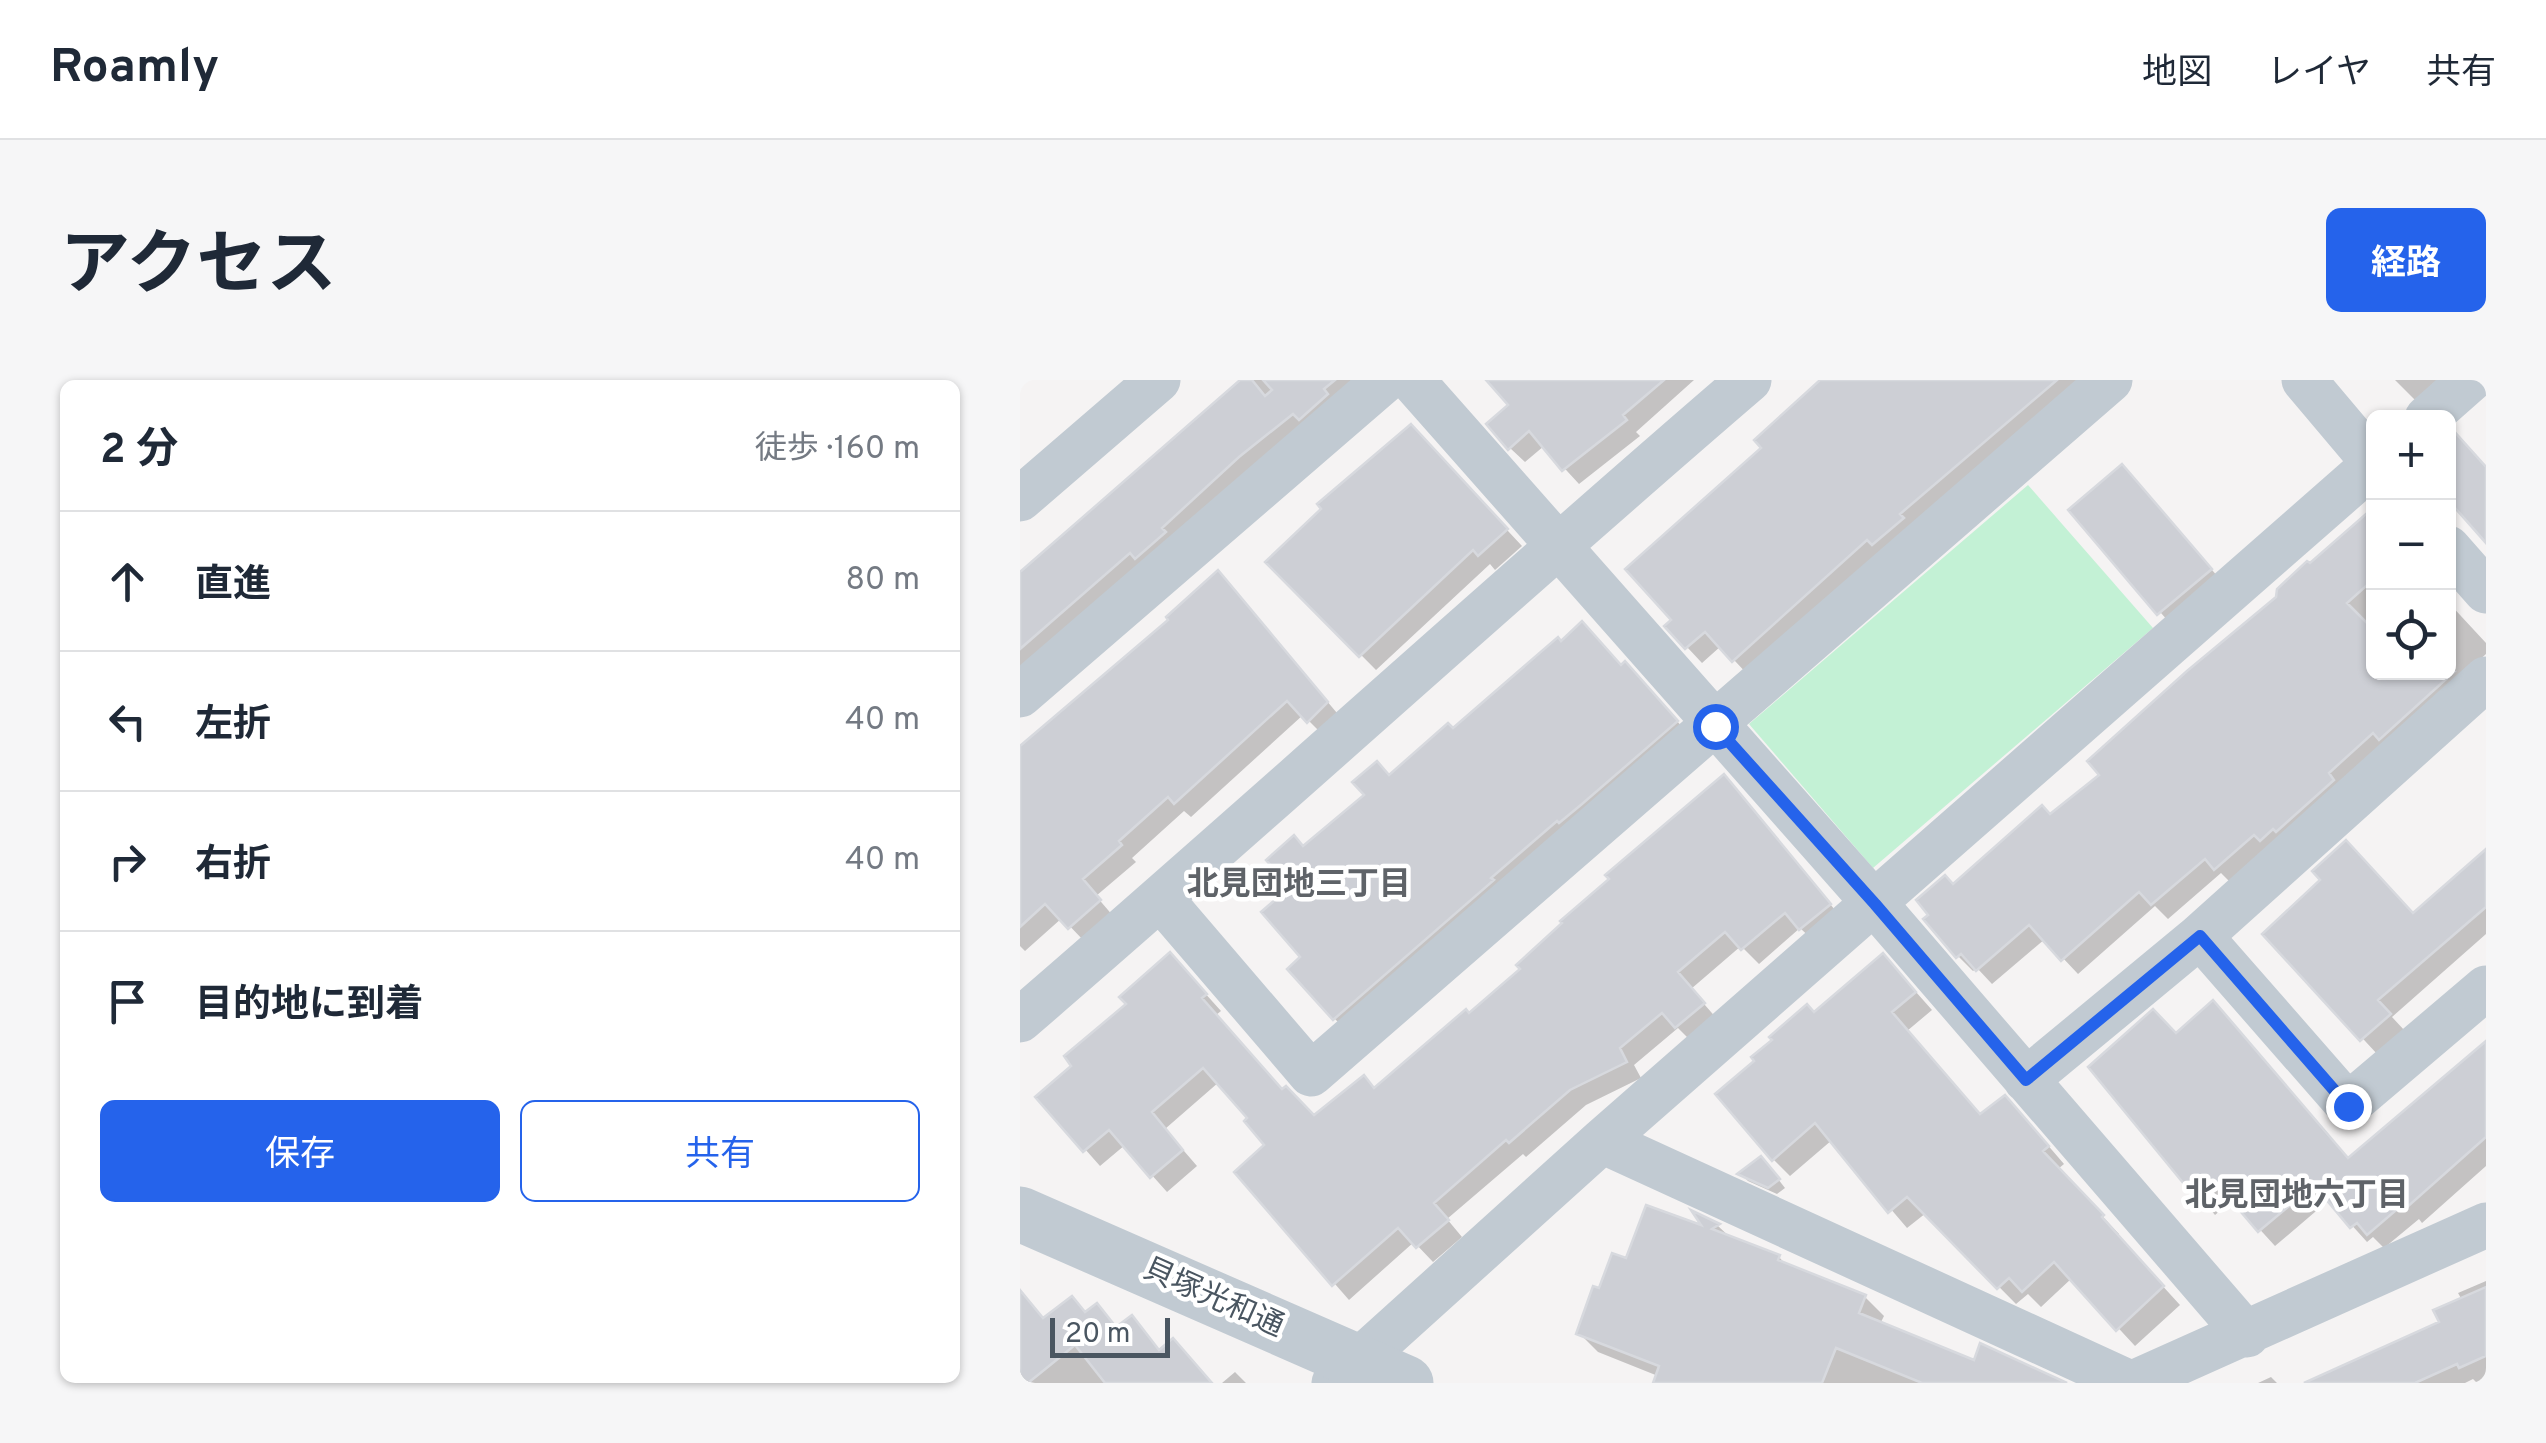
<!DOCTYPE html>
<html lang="ja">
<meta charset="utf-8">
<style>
:root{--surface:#fff;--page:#f6f6f7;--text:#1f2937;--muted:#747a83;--line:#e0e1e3;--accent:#2563eb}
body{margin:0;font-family:Overpass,"Noto Sans JP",sans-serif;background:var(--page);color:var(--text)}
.controls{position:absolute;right:30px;top:30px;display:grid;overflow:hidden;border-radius:15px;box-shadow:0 2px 8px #0004}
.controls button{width:90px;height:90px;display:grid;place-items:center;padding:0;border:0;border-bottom:2px solid var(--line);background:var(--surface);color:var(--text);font:50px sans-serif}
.scale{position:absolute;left:30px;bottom:25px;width:120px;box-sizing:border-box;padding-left:10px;border:5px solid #4a5661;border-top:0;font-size:28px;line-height:35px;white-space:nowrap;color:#4a5661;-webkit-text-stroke:8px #fff;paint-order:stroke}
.stop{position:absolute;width:30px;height:30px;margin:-22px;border:8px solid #2563eb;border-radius:50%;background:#fff}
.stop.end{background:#2563eb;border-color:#fff;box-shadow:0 2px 10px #0008}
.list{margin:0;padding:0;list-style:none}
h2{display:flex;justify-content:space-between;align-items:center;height:130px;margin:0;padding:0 40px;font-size:42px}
h2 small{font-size:32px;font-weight:400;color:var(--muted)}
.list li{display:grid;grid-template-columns:65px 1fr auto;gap:30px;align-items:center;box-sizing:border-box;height:140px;padding:0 40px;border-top:2px solid var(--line)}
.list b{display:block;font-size:38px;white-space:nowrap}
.list em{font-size:32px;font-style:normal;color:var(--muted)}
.actions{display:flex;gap:20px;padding:30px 40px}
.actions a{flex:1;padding:22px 0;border:2px solid var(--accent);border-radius:15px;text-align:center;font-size:35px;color:var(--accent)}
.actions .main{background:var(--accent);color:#fff}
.icon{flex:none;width:55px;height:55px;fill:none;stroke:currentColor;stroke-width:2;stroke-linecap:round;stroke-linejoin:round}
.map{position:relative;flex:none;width:1466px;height:1003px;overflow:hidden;border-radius:15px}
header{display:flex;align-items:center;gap:60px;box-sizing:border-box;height:140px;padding:0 50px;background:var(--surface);border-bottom:2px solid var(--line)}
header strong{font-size:48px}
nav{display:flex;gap:55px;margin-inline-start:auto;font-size:35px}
.intro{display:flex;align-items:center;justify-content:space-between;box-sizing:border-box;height:240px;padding:0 60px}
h1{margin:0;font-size:70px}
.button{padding:25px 45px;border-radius:15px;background:var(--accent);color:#fff;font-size:35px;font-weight:700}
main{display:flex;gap:60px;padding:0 60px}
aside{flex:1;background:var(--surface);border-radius:15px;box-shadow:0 2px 8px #0004}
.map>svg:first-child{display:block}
.green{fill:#c3f1d5}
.shadow{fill:#0003}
.building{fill:#cdcfd5;stroke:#d7d9de;stroke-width:2.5}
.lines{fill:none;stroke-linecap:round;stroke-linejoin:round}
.minor{stroke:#c1cad2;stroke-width:45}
.tertiary{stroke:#c1cad2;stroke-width:55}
.route{stroke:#2563eb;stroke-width:12}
.labels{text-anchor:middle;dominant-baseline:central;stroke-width:9;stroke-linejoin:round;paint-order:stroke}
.street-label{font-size:30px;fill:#4a5661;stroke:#fff}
.neighbourhood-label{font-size:32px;font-weight:bold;fill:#5f6368;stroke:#fff}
</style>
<header>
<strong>Roamly</strong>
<nav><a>地図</a><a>レイヤ</a><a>共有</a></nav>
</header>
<div class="intro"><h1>アクセス</h1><a class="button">経路</a></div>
<main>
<aside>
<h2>2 分<small>徒歩 · 160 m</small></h2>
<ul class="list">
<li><svg class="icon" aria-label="ahead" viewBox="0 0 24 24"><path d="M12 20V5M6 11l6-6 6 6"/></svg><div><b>直進</b></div><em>80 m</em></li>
<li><svg class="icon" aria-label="left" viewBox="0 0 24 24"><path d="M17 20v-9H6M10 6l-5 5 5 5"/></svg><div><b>左折</b></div><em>40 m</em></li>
<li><svg class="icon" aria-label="right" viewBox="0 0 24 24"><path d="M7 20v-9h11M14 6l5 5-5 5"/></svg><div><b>右折</b></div><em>40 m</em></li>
<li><svg class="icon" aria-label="arrive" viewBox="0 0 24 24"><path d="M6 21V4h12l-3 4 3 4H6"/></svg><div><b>目的地に到着</b></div></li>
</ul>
<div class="actions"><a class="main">保存</a><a>共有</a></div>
</aside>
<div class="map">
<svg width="1466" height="1003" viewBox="0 0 1466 1003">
<rect width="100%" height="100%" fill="#f5f3f3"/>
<path class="green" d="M1008 105 1133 248 853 488 729 344Z"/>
<path class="shadow" d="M223 0H345L0 299V194Z
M469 0H674L616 52 620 56 559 104 524 66 505 82 490 68 491 25Z
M826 0H1068L729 296 701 266 682 283 667 267Z
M1375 0H1417L1395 20Z
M406 63 502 166 475 190 470 184 356 290 249 182Z
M1102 87 1213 214 1162 257 1051 130Z
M1354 141V292H1428V222L1466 263V274L1211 503 1201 493 1148 539 1135 526 1058 594 1025 559 972 604 957 588 953 591 938 576 934 507 1083 395 1290 187Z
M213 209 322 339 304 356 283 335 171 437 164 431 112 478 116 482 76 516 94 537 65 562 42 538 5 571 0 566V368Z
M602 288 620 299 671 357 329 653 315 639 284 578 274 507 284 469 432 350Z
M719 413 824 541 796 563 780 548 739 584 721 566 671 609 698 640 672 662 658 648 614 685 621 698 566 725 506 777 503 774 427 839 442 857 413 882 394 862 329 920 217 792 248 765 231 738 199 702 145 749 177 786 147 812 105 765 80 786 19 717 165 591 201 631 196 635 263 712 295 738 356 710Z
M1466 472V554L1372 637 1385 651 1358 675 1246 554 1394 536Z
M880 594 912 630 887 651 962 737 1002 735 1044 784 1038 789 1099 854 1097 856 1160 925 1115 966 1052 898 1021 927 1008 914 996 924 906 833 887 848 812 760 770 796 753 779 794 635Z
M1156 656 1329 780 1466 665V786L1402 843 1399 839 1364 868 1353 857 1347 862 1309 820 1255 866 1213 820 1195 835 1071 687Z
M748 786 765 808 757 814 728 801 721 794Z
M678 837 698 846 712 859 759 877 768 887 845 917 864 936 860 944 955 983 1033 999 1037 1003H635L638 996 578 972 559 953 581 911 608 882 688 851Z
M1466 901V999L1457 1003 1453 999 1445 1003H1290L1422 944 1442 920 1438 913Z
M0 920 25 940 67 934 77 926 98 949 111 938 141 972 168 977 191 1003H0Z
M215 992 226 1003H202Z
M1251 997 1257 1003H1238Z"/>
<path class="building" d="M220 0H232L245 16 252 10 243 0H315L304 9 308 14 279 40 273 34 219 77 142 148 146 152 115 179 110 173 0 269V192Z
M466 0H644L603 35 607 40 542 91 509 51 488 70 466 44 488 25Z
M800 0H1037L880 134 884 138 852 165 847 160 712 282 685 252 665 269 644 246 651 240 605 189 741 68 734 60Z
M391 44 488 149 458 176 453 170 339 277 245 182 301 129 297 124Z
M1433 50 1466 87V163L1428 120V54Z
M1102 84 1192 189 1137 235 1048 130Z
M1354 127V199L1327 223 1354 250V292H1434L1359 360 1353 353 1309 393 1314 400 1256 452 1253 449 1240 461 1234 455 1194 490 1185 479 1131 525 1119 512 1041 581 1009 545 956 591 941 574 936 578 903 539 908 535 896 520 925 495 933 504 1022 425 1030 434 1079 395 1067 381 1167 291 1256 217 1257 209 1287 181 1290 183Z
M198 190 308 322 287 343 267 321 154 424 148 417 99 461 102 465 63 499 81 520 48 549 25 524 0 547V366L148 240 146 237Z
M562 241 601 285 605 281 658 341 562 424 539 443 537 441 471 498 474 500 313 640 267 589 280 577 241 532 270 507 246 480 274 455 283 466 344 415 332 402 357 381 369 395 428 343 433 348 538 257 541 261Z
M704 394 811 524 779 550 765 533 721 570 705 552 658 592 685 623 655 648 642 633 600 668 607 682 550 710 489 763 486 760 414 823 429 840 396 868 378 848 312 906 214 792 244 765 224 741 227 738 183 688 132 732 163 770 130 798 89 750 63 772 15 717 51 686 44 676 106 624 99 617 150 572 187 614 182 618 262 709 266 706 294 735 344 695 354 708 446 629 449 633 500 589 496 585 542 543 540 541 589 499 585 495Z
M1326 460 1393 533 1466 469V527L1358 620 1371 634 1340 661 1242 554 1300 500 1292 491Z
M863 573 896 612 872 632 960 734 985 715 1029 766 1023 771 1084 835 1082 837 1144 906 1096 951 1034 882 1002 912 989 898 977 909 887 817 868 833 795 743 752 781 695 714 734 681 731 677 752 660 749 657 787 624 794 632Z
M1193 620 1328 778 1466 661V757L1385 829 1382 825 1347 855 1337 843 1330 848 1294 805 1238 852 1198 805 1178 821 1068 687 1133 629 1156 653Z
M741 776 760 799 748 808 717 794Z
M626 825 681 845 671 830 700 844 692 849 760 875 758 880 846 915 839 933 954 980 960 963 1047 1003H902L816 968 802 1003H633L639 986 556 954 573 906 579 908 592 873 606 878Z
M1466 907V976L1439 988 1437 984 1395 1003H1284L1419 942 1413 930Z
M0 910 23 938 52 916 65 932 77 923 96 947 112 935 139 970 153 958 192 1003H85L55 965 8 1003H0Z"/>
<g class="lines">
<path class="minor" d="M392 0 855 524 1227 955
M1284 0 1354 83
M1407 38 1450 0
M0 119 138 0
M1428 168 1466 211
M0 315 365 0
M141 519 291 694 1090 0
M1180 556 1328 725 1466 608
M0 640C245 429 483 211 729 0
M1006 700 1180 556 1466 299
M582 761 1110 1003
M314 1003 582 761 1354 84
M1113 1003 1466 845"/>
<path class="tertiary" d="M0 834 386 1003"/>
</g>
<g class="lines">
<path class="route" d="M695 346 855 524 1006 700 1180 556 1328 726"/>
</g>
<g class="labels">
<g class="street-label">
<text transform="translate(193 919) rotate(24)">貝塚光和通</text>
</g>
<g class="neighbourhood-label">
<text x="279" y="506">北見団地三丁目</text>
<text x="1277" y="817">北見団地六丁目</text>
</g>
</g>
</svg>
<div class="controls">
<button>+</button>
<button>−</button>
<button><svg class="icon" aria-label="locate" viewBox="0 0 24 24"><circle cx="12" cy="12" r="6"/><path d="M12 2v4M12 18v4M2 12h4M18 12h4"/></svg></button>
</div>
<div class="scale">20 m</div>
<div class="stop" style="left:695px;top:346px"></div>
<div class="stop end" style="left:1328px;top:726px"></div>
</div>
</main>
